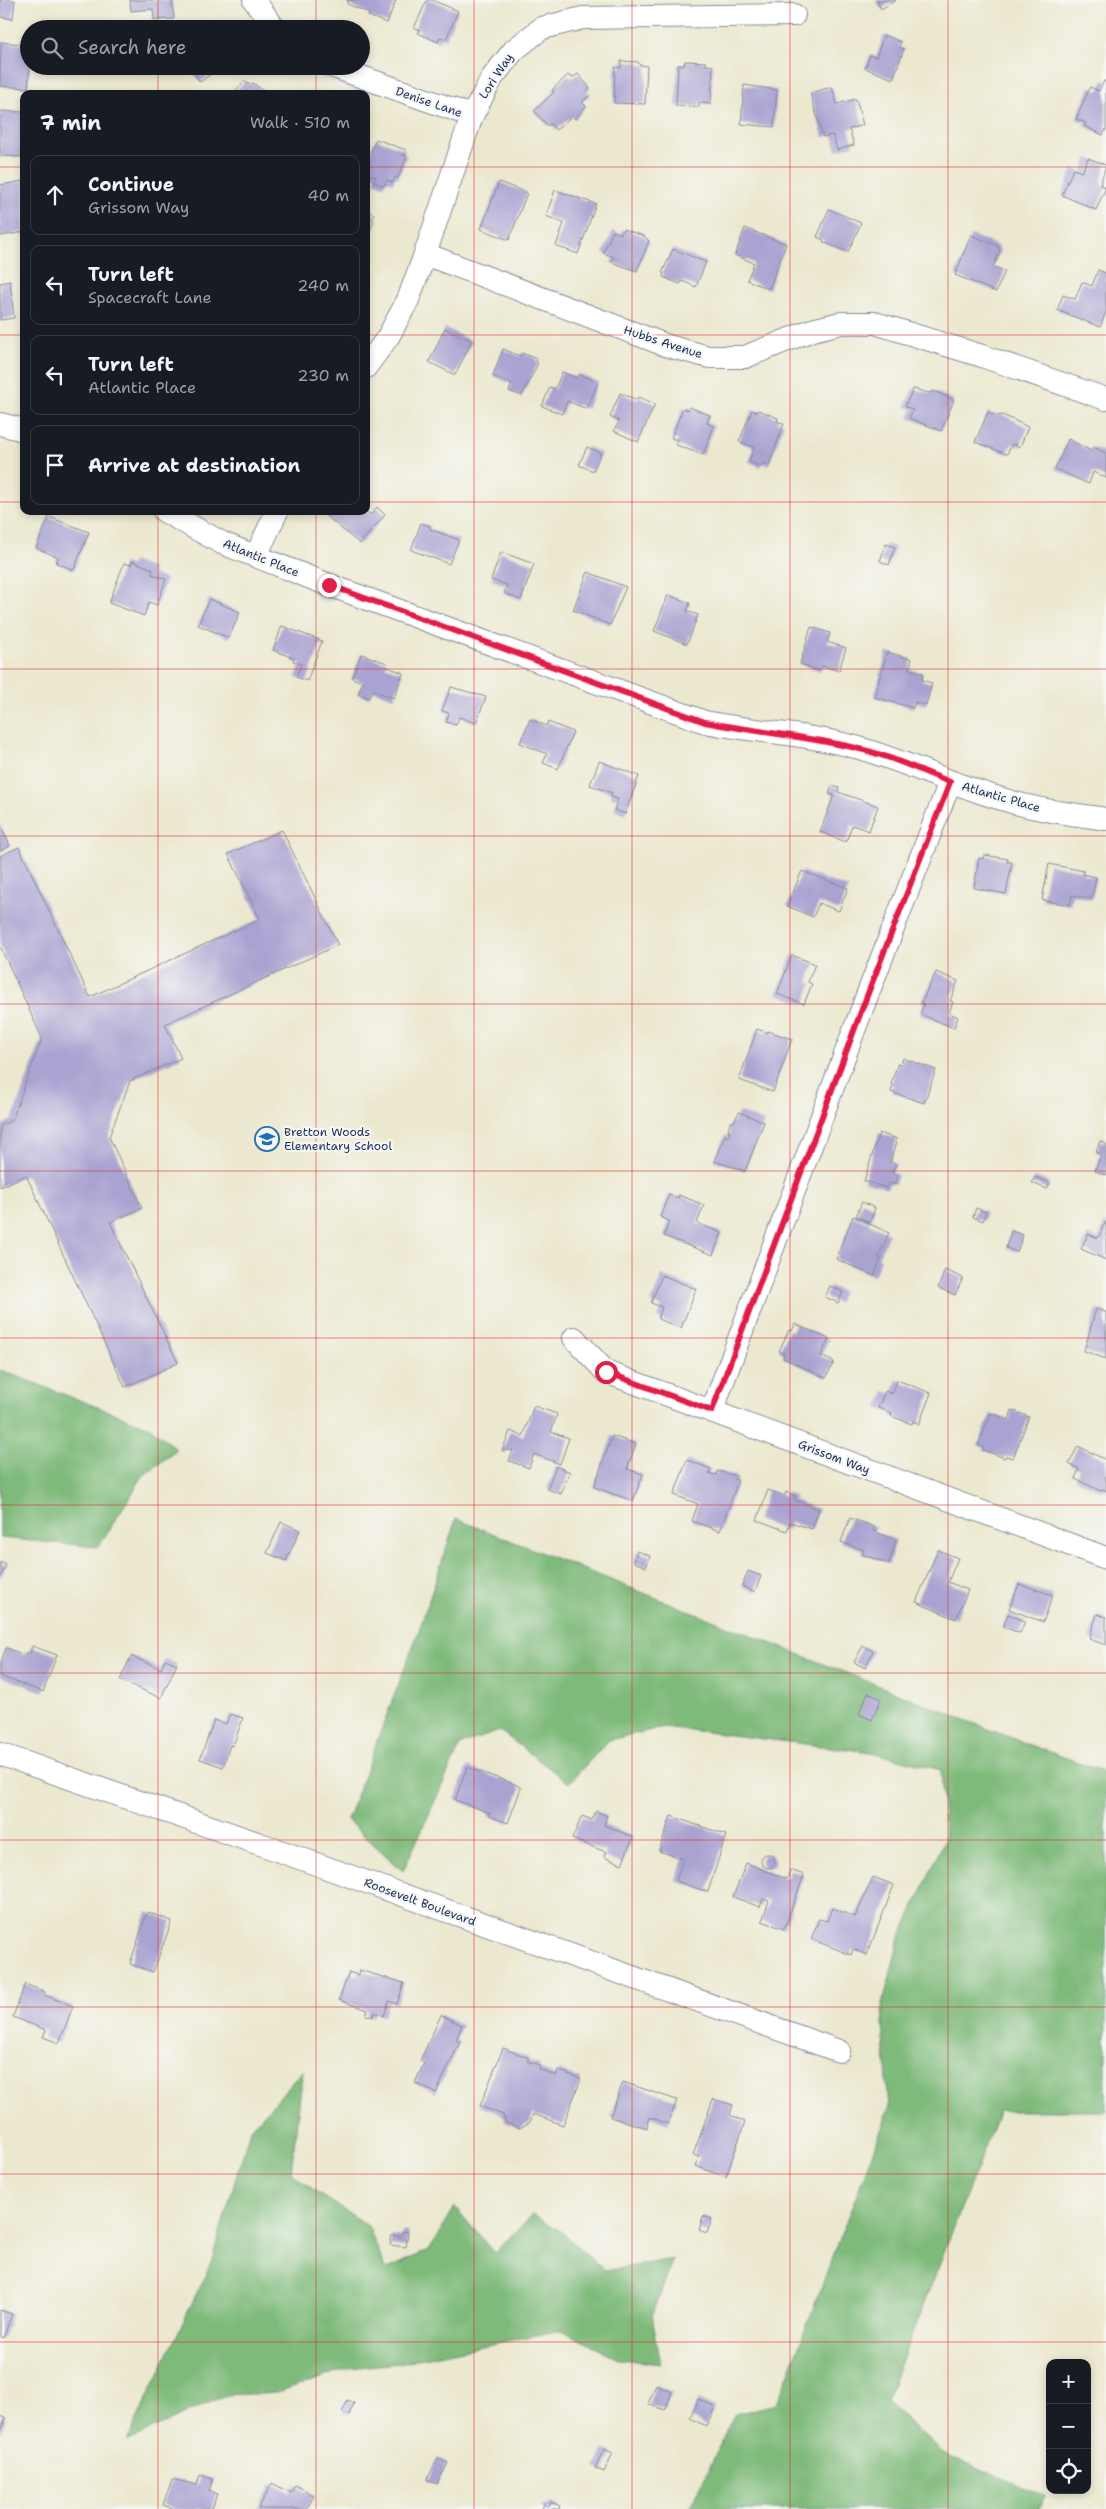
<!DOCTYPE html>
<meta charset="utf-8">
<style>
:root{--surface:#171b24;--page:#242831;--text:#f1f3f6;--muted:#9ea1a6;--line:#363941}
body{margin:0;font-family:"Shantell Sans",sans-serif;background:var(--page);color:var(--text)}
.controls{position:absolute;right:15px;bottom:15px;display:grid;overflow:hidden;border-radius:10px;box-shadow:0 2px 8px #0003}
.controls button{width:45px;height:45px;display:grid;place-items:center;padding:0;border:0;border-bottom:1px solid var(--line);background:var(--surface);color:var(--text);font:25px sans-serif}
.stop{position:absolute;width:15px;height:15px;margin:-11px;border:4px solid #e11d48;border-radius:50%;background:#fff}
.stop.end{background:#e11d48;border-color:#fff;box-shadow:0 1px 5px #0008}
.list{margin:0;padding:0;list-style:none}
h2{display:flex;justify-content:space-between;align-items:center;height:65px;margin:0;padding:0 20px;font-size:21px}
h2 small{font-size:16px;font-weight:400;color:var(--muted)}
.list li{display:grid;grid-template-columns:32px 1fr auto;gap:15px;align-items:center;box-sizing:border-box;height:80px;margin:0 10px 10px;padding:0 10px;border:1px solid var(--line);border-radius:10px}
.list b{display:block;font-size:19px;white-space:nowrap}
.list p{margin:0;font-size:16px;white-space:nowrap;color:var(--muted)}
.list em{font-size:16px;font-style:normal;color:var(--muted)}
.icon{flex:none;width:28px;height:28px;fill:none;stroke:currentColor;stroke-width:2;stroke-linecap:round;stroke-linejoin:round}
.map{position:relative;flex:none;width:1106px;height:2509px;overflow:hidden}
.search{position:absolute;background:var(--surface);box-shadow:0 2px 8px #0003;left:20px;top:20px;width:350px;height:55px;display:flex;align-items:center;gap:12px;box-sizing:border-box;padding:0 18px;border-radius:28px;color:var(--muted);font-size:19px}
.panel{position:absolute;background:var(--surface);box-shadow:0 2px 8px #0003;left:20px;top:90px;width:350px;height:425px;border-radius:10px}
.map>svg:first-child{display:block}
.forest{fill:#7eba79;stroke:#4c746c}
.building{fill:#aaa3d2}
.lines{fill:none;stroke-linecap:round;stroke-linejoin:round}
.minor-casing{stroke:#848c96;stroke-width:24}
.minor{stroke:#fff;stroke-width:22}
.route{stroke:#e11d48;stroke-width:6}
.grid{fill:none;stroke:#d62828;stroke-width:1;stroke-opacity:0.55}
.labels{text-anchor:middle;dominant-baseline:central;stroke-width:4.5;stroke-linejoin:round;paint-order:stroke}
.street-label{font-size:12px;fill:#1b2f5e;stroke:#f6f6f2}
.poi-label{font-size:12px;fill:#1b2f5e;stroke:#f6f6f2;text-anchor:start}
</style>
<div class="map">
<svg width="1106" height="2509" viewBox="0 0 1106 2509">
<rect width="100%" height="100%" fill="#f6f6f2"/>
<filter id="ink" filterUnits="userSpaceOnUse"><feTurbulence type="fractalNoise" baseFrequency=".02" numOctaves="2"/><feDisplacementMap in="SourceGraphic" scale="10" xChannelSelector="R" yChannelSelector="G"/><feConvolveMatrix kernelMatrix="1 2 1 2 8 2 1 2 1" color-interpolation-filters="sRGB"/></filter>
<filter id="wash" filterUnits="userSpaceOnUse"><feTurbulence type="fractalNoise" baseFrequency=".0096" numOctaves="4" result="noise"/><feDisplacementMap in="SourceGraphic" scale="20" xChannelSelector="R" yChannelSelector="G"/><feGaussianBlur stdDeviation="1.12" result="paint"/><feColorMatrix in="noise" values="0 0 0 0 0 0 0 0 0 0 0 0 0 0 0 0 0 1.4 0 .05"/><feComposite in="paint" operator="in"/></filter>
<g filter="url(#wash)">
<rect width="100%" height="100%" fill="#ece8cf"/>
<path class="forest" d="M0 1370 150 1427 177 1450 143 1476 98 1547 0 1538Z
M456 1519 1024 1743 1106 1772V2111H999L886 2401 942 2452 1044 2496 1040 2509H690L735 2414 777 2404 889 2109 882 2008 898 1943 945 1839 941 1770 871 1752 664 1727 609 1740 569 1783 500 1731 461 1744 403 1871 347 1820 418 1633Z
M303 2070 291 2172 323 2197 368 2226 386 2270 429 2250 455 2207 494 2253 532 2215 559 2230 605 2271 673 2259 652 2317 661 2364 620 2359 561 2330 399 2363 348 2368 275 2393 226 2395 127 2441 211 2263 250 2130Z"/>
<g id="blocks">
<path class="building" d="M0 0H15L13 19 0 17Z
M130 0H172L174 19 154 20 153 9 131 11Z
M348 0H396L387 23 368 16 369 13 347 4Z
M427 0H432L458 11 446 39 440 37 438 42 418 33 420 30 414 28Z
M876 0H896L881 9Z
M884 35 901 42 899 47 904 49 893 79 865 68 870 55 876 57Z
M1 42 29 45 30 66 28 88 0 86Z
M621 61 638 62 640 65 647 66 645 104 614 103 615 67 621 68Z
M685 61 706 62V65L713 66 711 104 699 103V107L676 106 678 65H684Z
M189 66H222L200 82Z
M578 74 590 88 586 92 590 95 582 102 586 106 575 119 572 116 556 130 550 123 548 126 534 111 554 92 552 90 568 75 572 78Z
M245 81 250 85 253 83 267 94H232Z
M1104 81H1106V129L1103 135 1084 126 1086 123 1076 119 1090 87 1099 91Z
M744 85 777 90 774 127 741 124Z
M832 87 837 104 856 99 863 125 849 129 854 145 837 150 833 135 823 137 810 93Z
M0 111 24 112 21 157 0 156Z
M376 139 406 150 403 155 407 156 398 178 395 177 393 183 387 180 384 186 373 182 376 177 366 173V162Z
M1088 158 1106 165 1100 185 1106 187 1096 210 1062 195 1073 169 1082 172Z
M24 181V232L0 236V185Z
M499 182 527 193 509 240 481 229Z
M555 190 596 204 578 254 556 246 564 223 546 216Z
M829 209 861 223 848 252 823 242 824 240 817 237Z
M366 211 374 214 372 220 374 221 366 241Z
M745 228 786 244 769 289 747 280 754 263 735 255Z
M623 229 644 236 649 241 637 271 611 262 614 257 603 253 613 231 621 234Z
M971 235 998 246 1000 251 993 267 1005 271 996 292 955 275Z
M673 249 706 262 696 287 682 281 680 284 663 277 664 274 662 273Z
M1098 270 1106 273V312L1100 327 1057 310 1063 295 1075 299 1082 282 1092 286Z
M10 281 14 318 0 320V283Z
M445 328 472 341 455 375 429 362Z
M503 349 520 356 522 353 537 359 536 362 538 363 522 396 509 391 512 384 493 376Z
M562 372 577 378 579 374 598 382 587 409 567 401 562 414 542 406 550 387 555 389Z
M913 389 929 393 934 391 954 400 941 431 909 418 913 410 905 406Z
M620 393 637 400 638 397 655 404 638 442 614 431 619 421 610 417Z
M689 407 710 415 707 423 714 426 703 455 676 445 678 440 671 438 683 408 688 410Z
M752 410 757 412 758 410 778 418 777 421 784 424 769 465 763 463 761 467 749 462 754 447 739 442Z
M988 412 997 416 1003 415 1028 427 1020 447 1012 444 1007 454 975 442Z
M1068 439 1091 451 1093 447 1106 453V478L1093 472 1089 484 1055 469Z
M587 447 601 453 593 471 579 465Z
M377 507 385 515 360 544 326 516 330 511H366L371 515Z
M49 517 89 532 74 570 56 563 58 557 36 548Z
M421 523 430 526V529L459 540 449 564 411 550Z
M886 544 895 547 889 565 880 561Z
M501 552 534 564 521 600 504 593 507 585 491 580Z
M132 561 153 569 152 574 166 579 157 605 149 602 144 616 109 603 124 563 131 565Z
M588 572 626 587 610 625 573 610Z
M668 595 690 603 687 611 698 615 687 644 654 631Z
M209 599 240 612 229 638 198 625Z
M282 626 322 641 307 681 296 677 301 664 293 661 294 658 273 650Z
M811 627 830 633 827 642 846 648 839 671 822 666 820 671 800 664Z
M887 652 912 659 909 669 923 673 922 680 932 683 926 705 915 702 913 708 874 697Z
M361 654 387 663 385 666 403 673 394 698 372 690 369 698 358 694 363 682 352 678Z
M451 687 486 697 476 723 459 717 456 725 446 722 449 713 442 711Z
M530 719 546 726 548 722 573 732 558 769 543 763 547 754 520 743Z
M599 761 639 776 625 814 614 810 618 799 611 797 612 793 590 785Z
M832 786 839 788 838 792 878 806 869 831 852 825 846 842 820 832 834 795 829 794Z
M0 824 10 846 0 851Z
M282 830 338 945 165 1024 181 1058 130 1081 109 1137 142 1208 110 1222 178 1363 125 1387 26 1175 0 1187V1126L12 1120 42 1038 0 946V856L19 847 90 997 260 919 228 854Z
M984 855 1008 859 1007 862H1012L1006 894 974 888 979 858 983 859Z
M1049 864 1084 871 1083 874 1096 877 1092 899 1072 895 1070 905 1042 900Z
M802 871 848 888 839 911 819 903 813 917 787 906Z
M792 955 815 964 808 982 812 984 804 1004 777 994Z
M936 972 958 981 950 1001 953 1002 949 1013 958 1017 954 1028 920 1014 924 1004 921 1003Z
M757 1029 768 1033V1031L792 1039 773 1092 739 1080Z
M903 1058 936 1070 924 1103 891 1092 893 1085 891 1084 898 1063 901 1065Z
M739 1112 764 1122 745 1171 714 1161 725 1135 728 1137 730 1132 728 1131 729 1125 731 1122H734Z
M879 1133 897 1139 890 1162 896 1164 892 1173 898 1175 895 1184 890 1183 887 1188 864 1181Z
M1100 1141 1106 1144V1175L1095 1171 1101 1154 1096 1152Z
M1035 1177 1050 1183 1047 1189 1032 1183Z
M669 1194 678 1198 679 1195 704 1205 697 1223 722 1233 713 1255 664 1236 669 1221 660 1217Z
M862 1202 875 1208 870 1222 856 1216Z
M976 1208 986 1212 983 1221 973 1217Z
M853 1216 889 1233 878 1258 881 1259 874 1276 836 1259Z
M1106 1221V1260L1081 1249 1088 1234 1098 1238Z
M1011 1231 1023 1235 1017 1252 1006 1248Z
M945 1270 963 1278 955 1295 938 1288Z
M662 1275 696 1289 681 1328 658 1319 662 1307 651 1303Z
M830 1286 843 1292 838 1303 825 1297Z
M1096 1309 1106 1312V1359L1084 1351Z
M795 1324 829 1339 821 1356 834 1362 826 1378 783 1358 784 1354 779 1351 789 1330 792 1331Z
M897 1380 931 1393 919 1424 913 1421 912 1424 891 1416 892 1413 878 1408 885 1391 892 1394Z
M534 1406 557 1414 551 1432 569 1438 560 1464 534 1454 529 1468 509 1461 513 1450 502 1451 510 1431 523 1436Z
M1012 1410 1029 1417 1013 1458 1006 1456 1005 1458 983 1450 984 1448 978 1445 991 1413 1009 1420Z
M612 1436 636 1444 627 1469 643 1474 633 1501 594 1487Z
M1078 1446 1106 1460V1491L1103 1489 1101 1491 1075 1479 1079 1469 1069 1464Z
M687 1460 711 1469 709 1473 716 1475 717 1471 737 1476 734 1479 738 1481 720 1531 692 1521 698 1504 674 1495Z
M556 1466 570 1472 561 1494 547 1489Z
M768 1490 785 1496 786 1492 795 1496 794 1500 819 1509 812 1529 790 1522 787 1531 757 1520Z
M850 1518 875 1527 873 1531 896 1540 889 1564 862 1554 864 1550 841 1542Z
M281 1522 300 1530 286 1561 267 1553Z
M938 1550 958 1558 948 1582 968 1590 956 1619 916 1602Z
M637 1551 650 1556 646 1567 634 1562Z
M0 1562 6 1565 0 1579Z
M748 1571 761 1576 755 1592 742 1586Z
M1019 1584 1053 1595 1043 1622 1009 1609Z
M1008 1614 1025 1621 1020 1633 1003 1627Z
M1097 1614 1106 1617V1645L1089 1639Z
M32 1646 57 1655 43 1692 0 1676V1664L6 1648 25 1655 26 1652 30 1653Z
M863 1646 873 1651 865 1668 854 1662Z
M131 1656 161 1669 165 1659 177 1664 161 1698 120 1680Z
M868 1693 881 1699 872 1720 859 1714Z
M230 1714 243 1718 233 1746 230 1745 223 1767 200 1759 214 1720 226 1724Z
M467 1767 517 1785 521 1788 508 1823 489 1816 490 1813 455 1800Z
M596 1811 607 1816 604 1825 633 1837 622 1864 604 1857 606 1852 572 1839 582 1816 592 1820Z
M671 1816 726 1835 708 1892 676 1881 683 1859 659 1851Z
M761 1861a7 7 0 1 1 14 0a7 7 0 1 1-14 0Z
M746 1863 787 1879 790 1870 804 1875 784 1929 762 1921 769 1901 763 1899 760 1907 733 1897Z
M873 1877 894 1885 867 1955 853 1949 851 1955 811 1939 819 1919 827 1921 832 1908 855 1917Z
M147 1912 172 1921 153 1972 130 1964Z
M359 1970 404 1983 397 2004 389 2001 384 2016 375 2012 373 2017 366 2015 368 2010 339 2000 349 1972 358 1975Z
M25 1984 45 1992 44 1995 73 2006 59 2043 43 2037 46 2030 13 2017Z
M441 2015 462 2025 456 2040 460 2042 436 2093 415 2083 424 2063 420 2061Z
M503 2048 529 2058 527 2061 540 2065 539 2069 556 2076 558 2070 581 2079 563 2125 533 2114 530 2122 520 2128 506 2123 503 2115 480 2106Z
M623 2082 677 2100 668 2124 650 2117 647 2128 610 2117Z
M713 2099 733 2105 730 2115 745 2122 726 2177 695 2166 699 2157 693 2155Z
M703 2216 712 2219 707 2233 699 2230Z
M402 2231 408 2232 406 2247 390 2245 392 2235 401 2237Z
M0 2310 12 2314 3 2338 0 2337Z
M656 2385 672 2392 665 2410 648 2404Z
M698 2399 715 2407 706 2426 690 2418Z
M348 2400 354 2403 349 2415 342 2412Z
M0 2416 6 2418 0 2435Z
M604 2449 613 2453 604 2472 595 2468Z
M438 2458 448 2463 437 2484 427 2480Z
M200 2475 213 2479 209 2491 217 2494 212 2509H174L163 2505 172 2479 197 2485Z
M272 2483 291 2493 295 2485 314 2495 307 2509H258Z
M551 2502 560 2506 559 2509H542L544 2504 549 2506Z"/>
</g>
</g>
<g filter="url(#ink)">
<use href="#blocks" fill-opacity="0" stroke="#848c96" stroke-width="1"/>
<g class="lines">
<defs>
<path id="minor" d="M254 0 275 29
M331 66 472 116
M425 254 668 346 709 357H745L812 330 841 323H875L982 356 1106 399
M366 367 388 337 408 300 425 254 472 116 492 78 514 50 542 28 583 18 794 15
M0 424 24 430
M164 511 222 543 329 585 705 722C756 732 809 734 859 748 907 762 953 785 1002 799 1036 810 1071 814 1106 819
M256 556 277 511
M574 1338 606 1372 1106 1558
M712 1411 865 1001 950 782
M0 1754 263 1845 839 2051"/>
</defs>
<use href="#minor" class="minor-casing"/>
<use href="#minor" class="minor"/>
</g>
</g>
<g class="lines" filter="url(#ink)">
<path class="route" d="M329 585 705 722C755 732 806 736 856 748 888 755 919 770 950 782L865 1001 712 1411 606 1372"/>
</g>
<path class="grid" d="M158 0V29M316 0V29M474 0V2509M632 0V2509M790 0V2509M948 0V2509M158 66V94M316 66V94M0 167H24M366 167H1106M0 335H24M366 335H1106M0 502H24M366 502H1106M158 511V2509M316 511V2509M0 669H1106M0 836H1106M0 1004H1106M0 1171H1106M0 1338H1106M0 1505H1106M0 1673H1106M0 1840H1106M0 2007H1106M0 2174H1106M0 2342H1106"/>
<defs>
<symbol id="school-ring" viewBox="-11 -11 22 22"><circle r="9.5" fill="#f6f6f2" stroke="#1f6fb2" stroke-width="1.5"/><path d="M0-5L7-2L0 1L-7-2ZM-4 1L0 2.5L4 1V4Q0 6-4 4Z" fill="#1f6fb2"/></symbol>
</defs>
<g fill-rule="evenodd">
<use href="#school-ring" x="253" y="1125" width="28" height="28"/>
</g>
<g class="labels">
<g class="street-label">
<text transform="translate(496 76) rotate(-57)">Lori Way</text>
<text transform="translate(429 102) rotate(19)">Denise Lane</text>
<text transform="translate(663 342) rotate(18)">Hubbs Avenue</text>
<text transform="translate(261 558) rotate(22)">Atlantic Place</text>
<text transform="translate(1001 797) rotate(16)">Atlantic Place</text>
<text transform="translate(834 1457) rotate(21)">Grissom Way</text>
<text transform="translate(420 1902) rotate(20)">Roosevelt Boulevard</text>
</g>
<g class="poi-label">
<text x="284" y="1132">Bretton Woods<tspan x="284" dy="14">Elementary School</tspan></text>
</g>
</g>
</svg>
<div class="controls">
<button>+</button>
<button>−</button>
<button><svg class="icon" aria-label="locate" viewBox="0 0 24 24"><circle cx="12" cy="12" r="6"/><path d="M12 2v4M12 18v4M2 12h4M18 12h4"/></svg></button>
</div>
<div class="stop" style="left:606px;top:1372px"></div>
<div class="stop end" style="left:329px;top:585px"></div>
<div class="search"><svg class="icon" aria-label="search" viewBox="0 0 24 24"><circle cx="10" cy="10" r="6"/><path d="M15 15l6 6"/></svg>Search here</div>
<section class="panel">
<h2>7 min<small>Walk · 510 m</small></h2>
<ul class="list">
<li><svg class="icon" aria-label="ahead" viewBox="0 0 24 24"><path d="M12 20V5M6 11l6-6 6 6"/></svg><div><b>Continue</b><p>Grissom Way</p></div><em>40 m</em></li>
<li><svg class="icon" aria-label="left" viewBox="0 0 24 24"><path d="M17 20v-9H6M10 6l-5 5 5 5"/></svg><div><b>Turn left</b><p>Spacecraft Lane</p></div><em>240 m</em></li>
<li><svg class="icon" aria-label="left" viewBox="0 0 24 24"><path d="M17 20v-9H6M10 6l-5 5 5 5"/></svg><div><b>Turn left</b><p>Atlantic Place</p></div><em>230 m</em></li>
<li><svg class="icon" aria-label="arrive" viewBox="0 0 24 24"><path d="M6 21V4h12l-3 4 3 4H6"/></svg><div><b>Arrive at destination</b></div></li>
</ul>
</section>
</div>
